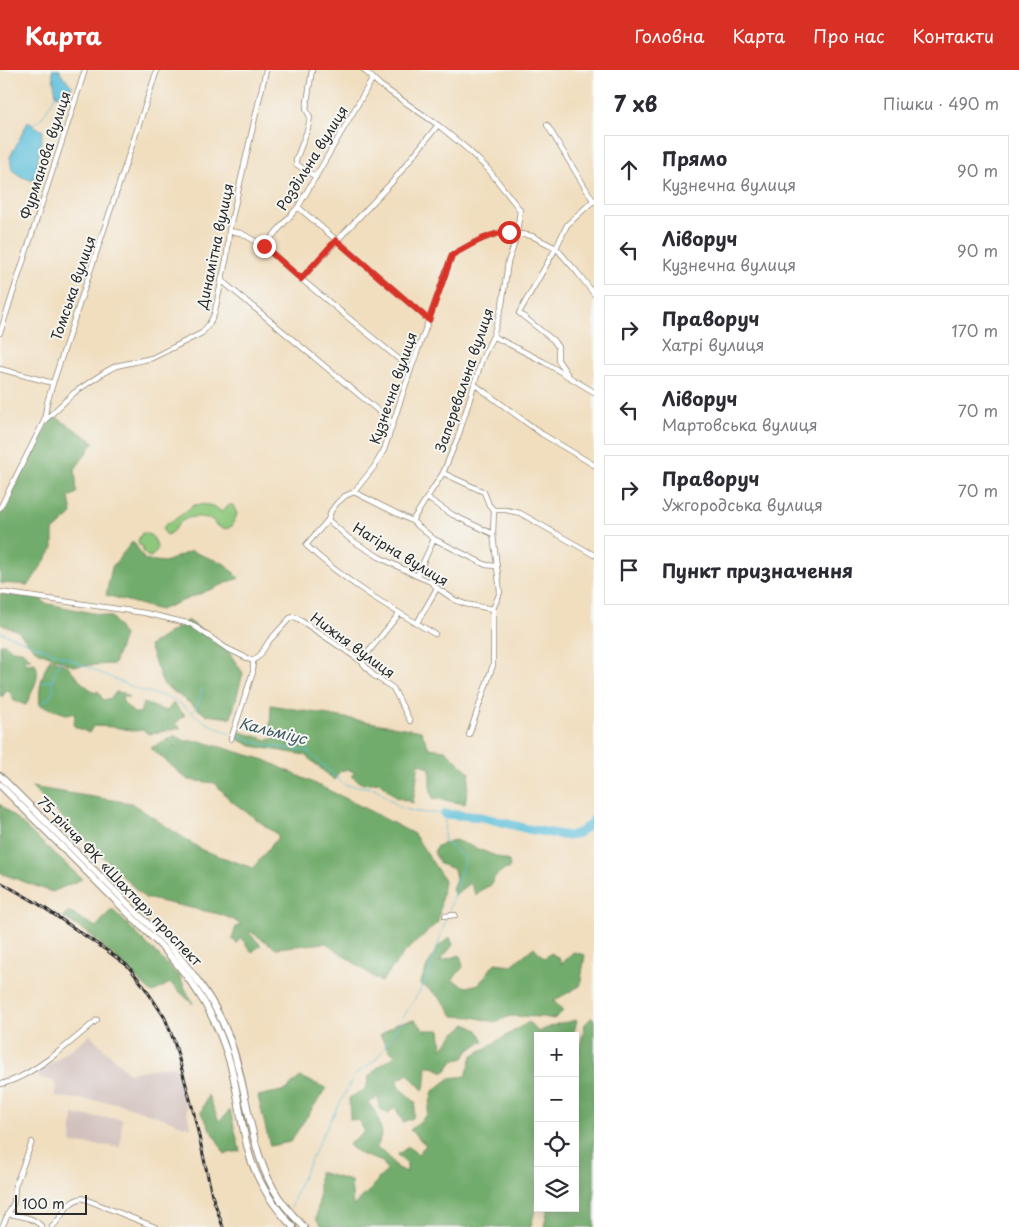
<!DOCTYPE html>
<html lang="uk">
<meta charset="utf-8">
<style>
:root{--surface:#fff;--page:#f2f2f3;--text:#2b2b33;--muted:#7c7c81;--line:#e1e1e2;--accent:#d93025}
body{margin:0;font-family:"Playpen Sans",sans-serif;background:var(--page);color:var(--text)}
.controls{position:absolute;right:15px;bottom:15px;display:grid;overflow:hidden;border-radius:0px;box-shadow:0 2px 12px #0003}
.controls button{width:45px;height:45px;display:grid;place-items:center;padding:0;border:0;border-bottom:1px solid var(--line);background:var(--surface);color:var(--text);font:25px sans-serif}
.scale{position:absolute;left:15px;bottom:12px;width:72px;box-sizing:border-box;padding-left:5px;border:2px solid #2b2b2b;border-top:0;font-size:14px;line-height:18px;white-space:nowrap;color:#2b2b2b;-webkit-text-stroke:4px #f6f6f2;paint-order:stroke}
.stop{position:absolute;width:15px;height:15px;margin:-11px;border:4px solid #d93025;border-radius:50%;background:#fff}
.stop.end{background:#d93025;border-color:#fff;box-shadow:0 1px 5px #0008}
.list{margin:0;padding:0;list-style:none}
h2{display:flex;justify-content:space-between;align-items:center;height:65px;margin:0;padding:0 20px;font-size:21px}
h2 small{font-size:16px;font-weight:400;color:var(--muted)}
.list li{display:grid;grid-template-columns:32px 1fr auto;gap:15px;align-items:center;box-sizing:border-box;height:70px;margin:0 10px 10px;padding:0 10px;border:1px solid var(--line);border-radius:0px}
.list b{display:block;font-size:19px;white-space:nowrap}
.list p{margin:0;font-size:16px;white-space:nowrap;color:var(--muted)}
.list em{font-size:16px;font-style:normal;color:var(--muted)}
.icon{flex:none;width:28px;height:28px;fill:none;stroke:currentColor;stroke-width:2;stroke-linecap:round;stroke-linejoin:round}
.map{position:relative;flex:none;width:594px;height:1157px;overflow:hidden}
header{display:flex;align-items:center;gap:30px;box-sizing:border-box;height:70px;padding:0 25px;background:var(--accent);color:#fff}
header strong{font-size:24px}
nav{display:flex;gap:28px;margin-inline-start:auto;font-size:18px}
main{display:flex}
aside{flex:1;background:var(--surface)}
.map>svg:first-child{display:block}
.industrial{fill:#d1c0bc}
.green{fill:#8ec87c;stroke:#5c7a54}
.forest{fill:#72ac6c;stroke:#4e6c4c}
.water{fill:#5cbfda;stroke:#447582}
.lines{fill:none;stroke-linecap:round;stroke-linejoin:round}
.stream{stroke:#5cbfda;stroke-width:1}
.river{stroke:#5cbfda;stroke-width:9}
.street-casing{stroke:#8e8475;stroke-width:6}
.secondary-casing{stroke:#8e8475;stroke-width:8}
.street{stroke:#fff;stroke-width:4.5}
.secondary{stroke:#fff;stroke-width:6}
.rail-casing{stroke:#2b2b2b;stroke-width:3}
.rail{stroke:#f6f6f2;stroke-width:1;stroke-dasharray:4;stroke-linecap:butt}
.route{stroke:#d93025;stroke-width:6}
.labels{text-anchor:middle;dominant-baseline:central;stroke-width:4;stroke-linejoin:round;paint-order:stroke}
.street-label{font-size:14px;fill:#2b2b2b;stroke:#f6f6f2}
.water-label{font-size:15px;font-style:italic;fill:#3a5760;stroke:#f6f6f2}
</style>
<header>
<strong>Карта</strong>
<nav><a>Головна</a><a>Карта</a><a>Про нас</a><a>Контакти</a></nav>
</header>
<main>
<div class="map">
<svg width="594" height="1157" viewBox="0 0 594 1157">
<rect width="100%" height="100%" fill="#f6f6f2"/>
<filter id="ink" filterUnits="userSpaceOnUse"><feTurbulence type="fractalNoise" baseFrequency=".02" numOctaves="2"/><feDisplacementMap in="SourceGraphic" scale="10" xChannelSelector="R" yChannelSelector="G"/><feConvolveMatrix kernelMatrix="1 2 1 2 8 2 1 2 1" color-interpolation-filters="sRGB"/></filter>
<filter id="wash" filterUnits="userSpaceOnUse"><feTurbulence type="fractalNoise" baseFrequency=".0096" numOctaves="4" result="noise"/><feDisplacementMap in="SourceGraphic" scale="20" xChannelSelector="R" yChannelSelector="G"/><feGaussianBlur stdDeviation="1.12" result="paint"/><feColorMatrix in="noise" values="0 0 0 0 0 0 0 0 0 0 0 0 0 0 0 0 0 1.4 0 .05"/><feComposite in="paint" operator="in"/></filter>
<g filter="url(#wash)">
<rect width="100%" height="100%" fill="#f1debf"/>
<path class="industrial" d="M90 965 129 1003 175 995 191 1058 118 1033 55 1027 56 1016 54 1011 39 1008 36 999 43 996 46 998Z
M73 1045 122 1049 120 1077 71 1073Z"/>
<path class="green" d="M194 435C207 434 212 434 222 442L229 435H233L237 444 232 456 227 459 222 458 215 455 214 451C205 446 191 445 182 451 176 456 174 462 167 465 156 456 171 452 177 448 183 444 188 439 194 435Z
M142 463C152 463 157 470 157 480L151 487 147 486 144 483 142 476 139 475 138 470Z"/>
<path class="forest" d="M53 345 94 372 75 399 77 423 69 427 72 444 53 461V478L29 515 0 513V445Z
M133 471 145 490 165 492 191 481 225 494 239 508 160 540 106 525 112 497Z
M0 524 42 529 44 533 112 547 124 566 114 594 73 596 35 580 18 561 0 554Z
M188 550 228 581 243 603 231 648 206 645 163 614 149 576Z
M0 574H5L12 580 22 581 31 589H22L28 594 35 593C42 607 31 622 26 635L14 631 11 624 7 620 3 626H0Z
M50 589 68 596 81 612 95 623 98 621 103 630 111 628 116 622 124 623 129 627H121L124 633 134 643H140L143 633 167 641 173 633 185 645 175 654 181 658 149 664 143 660 135 661 114 657 93 656 89 663 74 656 75 643 66 644 40 635C38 618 42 604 50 589Z
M271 635 421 661 429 678 445 680 470 703 465 734 433 728 430 717V698L419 693 413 733 396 727 379 712 363 714 351 706 355 703 348 699 340 701 334 710 305 685 252 676 234 667 238 661 268 670 276 668 270 664Z
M175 666 185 671H200L265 690 347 729 414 764 444 810 438 852 404 883 381 912 326 873 276 878 251 862 249 863 261 875 252 882 240 867 237 874 232 869 236 857 241 855 234 850 219 844 145 828 31 717 131 733 202 780 253 798 279 766 230 730 215 713 188 710 151 678Z
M0 734 82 809 52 822 0 803Z
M455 770 509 791 510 798 500 802 494 808 491 815 481 820 476 825 470 813 459 821 455 826 452 819 456 809 454 799 440 794 434 782 437 776C444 774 448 771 455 770Z
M112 839 179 906 193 934 170 913 152 923 91 865 63 847 69 842 96 857Z
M450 867 453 875 439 892 460 885 463 897 452 910 466 917 479 914 495 893 512 895 534 877 544 888 551 883 559 888 562 894 573 882 585 885 580 916 553 931 564 940 554 949 543 947 510 946 495 952 473 947 453 946C446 932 434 921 420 914L426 899 437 878Z
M592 947 594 949V1157H544L548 1138H575V998L585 954Z
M415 950 424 960H440L442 979 454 964 466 954 478 960 484 971 469 980 464 988 453 991 445 1002 427 995 426 1012 423 1020 408 1004 396 1011 403 1021 416 1033 413 1048 403 1052 395 1037 388 1044 379 1038 378 1027 369 1033 377 1045 382 1063 376 1078 387 1085 397 1098 407 1102V1094L397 1085 408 1077 418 1084 426 1075 410 1060 427 1045 433 1021 450 1008 466 1006 472 986 529 952 538 962 557 954 577 950 573 966H538V1126L531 1157H323L316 1149 319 1129V1102L351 1111 353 1136 372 1118 379 1108 387 1101 383 1092 362 1085 348 1075 365 1062 359 1051 350 1049 349 1028 366 1019 369 1006 377 998 395 986 389 980 380 965 397 953Z
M300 1007 326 1018 290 1072 270 1076 258 1026 286 1020Z
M208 1025 219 1051 230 1040 240 1081 225 1084 201 1043Z"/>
<path class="water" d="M52 0H60V3L72 16 66 26 56 25Z
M28 52 43 61 34 111 22 107 12 100 10 87Z"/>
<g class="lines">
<path class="stream" d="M33 55 42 48 56 25
M0 562 63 586 139 620 172 628 192 643 207 653 230 664
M42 612 52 611
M41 634 49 628 54 619 52 612 54 604 63 586
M193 642 200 629 202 618
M234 665 265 675 307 681 345 715 375 718 401 738 417 742 445 744 444 771 465 788 448 844
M291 1137 299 1115 322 1066 355 1005 377 989 426 911 447 847"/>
<path class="river" d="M445 744 482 747 528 759 568 766 579 763 592 753 594 749"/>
</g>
</g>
<g filter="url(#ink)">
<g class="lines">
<defs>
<path id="street" d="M312 0 306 39 310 47 308 58 296 90V94L316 107
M364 0 380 15 438 55 466 78 488 99 520 140 517 164 513 178 508 192 502 235 493 266 482 289 458 367 443 403 412 451
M547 55 594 132
M298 137 429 250
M229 161 241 163 264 176 301 209 411 299
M264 176 298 137 373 8
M301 209 393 111 438 55
M221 210 393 353
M0 263 85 0
M493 266 544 292 594 322
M0 299 53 313
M570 308 558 290V277L553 270 519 243 556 178 567 155 594 130
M474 314 542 364 594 395
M45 350 75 322 105 302 116 296 152 288 202 263 209 254 214 245 227 186 229 161 266 0
M443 403 484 422 489 435 494 440H506L520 443 594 485
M354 422 412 451 434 469 486 495 496 496
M427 428 453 445 493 464
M0 438 44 351 47 333 53 313 157 0
M328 450 350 469 379 487 417 506 431 512 437 518 455 530 465 534 493 539
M417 506 434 469
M0 522 145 543 191 554 226 578 253 591
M417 553 437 518
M435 564C390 538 344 511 306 475L328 450 331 441 337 433 345 426 354 422 374 397 384 380 411 299 452 185 477 171 501 162H509L532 166 556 178 577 202 594 224
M361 591 399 544
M469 665 493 595V539L500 522 493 464 494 440
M231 669 253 602V591L260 585 269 571 290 548 294 547 297 548 361 591 373 605 393 618 410 651
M445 846 455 845
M0 1014C8 1013 14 1010 22 1006 50 991 73 970 97 950
M8 1144C21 1146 33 1147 42 1157
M2 1157 14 1132 15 1116 32 1072
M52 1157C64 1146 65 1132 82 1128L155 1157"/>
<path id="secondary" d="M0 706 170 876C193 903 215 931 228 965 248 1015 247 1071 273 1118 281 1133 292 1145 304 1157
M0 715 164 879C196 914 217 948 230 993 239 1025 241 1059 251 1090 260 1116 275 1138 293 1157"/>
</defs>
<use href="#street" class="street-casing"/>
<use href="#secondary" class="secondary-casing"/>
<use href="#street" class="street"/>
<use href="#secondary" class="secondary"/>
<defs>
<path id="rail" d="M0 812 37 833 109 882 128 896 143 915 165 948 174 971 194 1044 212 1125 223 1157"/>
</defs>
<use href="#rail" class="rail-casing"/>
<use href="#rail" class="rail"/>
</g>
</g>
<g class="lines" filter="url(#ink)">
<path class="route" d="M264 176 301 209 336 170 429 250 452 185C470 175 488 163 509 162"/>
</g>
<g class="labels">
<g class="street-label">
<text transform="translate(45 85) rotate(-72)">Фурманова вулиця</text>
<text transform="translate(312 88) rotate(-58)">Роздільна вулиця</text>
<text transform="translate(215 176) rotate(-78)">Динамітна вулиця</text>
<text transform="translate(73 218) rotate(-71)">Томська вулиця</text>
<text transform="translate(464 310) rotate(-71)">Заперевальна вулиця</text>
<text transform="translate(393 318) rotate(-71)">Кузнечна вулиця</text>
<text transform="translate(401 484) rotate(31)">Нагірна вулиця</text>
<text transform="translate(353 575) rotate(36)">Нижня вулиця</text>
<text transform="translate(120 811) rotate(46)">75-річчя ФК «Шахтар» проспект</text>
</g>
<g class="water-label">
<text transform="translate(273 660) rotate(14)">Кальміус</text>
</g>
</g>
</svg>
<div class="controls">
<button>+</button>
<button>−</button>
<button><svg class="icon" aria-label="locate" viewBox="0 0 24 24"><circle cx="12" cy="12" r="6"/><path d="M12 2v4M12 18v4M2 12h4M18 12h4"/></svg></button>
<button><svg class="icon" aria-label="layers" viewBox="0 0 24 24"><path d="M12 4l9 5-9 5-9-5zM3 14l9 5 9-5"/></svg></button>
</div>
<div class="scale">100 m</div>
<div class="stop" style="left:509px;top:162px"></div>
<div class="stop end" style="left:264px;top:176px"></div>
</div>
<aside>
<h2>7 хв<small>Пішки · 490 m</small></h2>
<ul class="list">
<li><svg class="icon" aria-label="ahead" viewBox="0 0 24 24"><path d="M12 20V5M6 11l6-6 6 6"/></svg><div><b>Прямо</b><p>Кузнечна вулиця</p></div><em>90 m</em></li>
<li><svg class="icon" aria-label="left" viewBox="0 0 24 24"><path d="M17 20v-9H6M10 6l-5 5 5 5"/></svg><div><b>Ліворуч</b><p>Кузнечна вулиця</p></div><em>90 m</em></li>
<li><svg class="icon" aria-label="right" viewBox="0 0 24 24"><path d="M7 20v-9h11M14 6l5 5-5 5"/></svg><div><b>Праворуч</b><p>Хатрі вулиця</p></div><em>170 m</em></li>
<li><svg class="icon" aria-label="left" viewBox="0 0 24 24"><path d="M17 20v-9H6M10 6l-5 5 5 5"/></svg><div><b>Ліворуч</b><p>Мартовська вулиця</p></div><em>70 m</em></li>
<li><svg class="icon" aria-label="right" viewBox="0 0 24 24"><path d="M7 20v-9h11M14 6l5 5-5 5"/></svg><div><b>Праворуч</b><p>Ужгородська вулиця</p></div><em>70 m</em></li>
<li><svg class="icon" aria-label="arrive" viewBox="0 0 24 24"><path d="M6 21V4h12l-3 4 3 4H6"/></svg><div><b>Пункт призначення</b></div></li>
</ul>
</aside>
</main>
